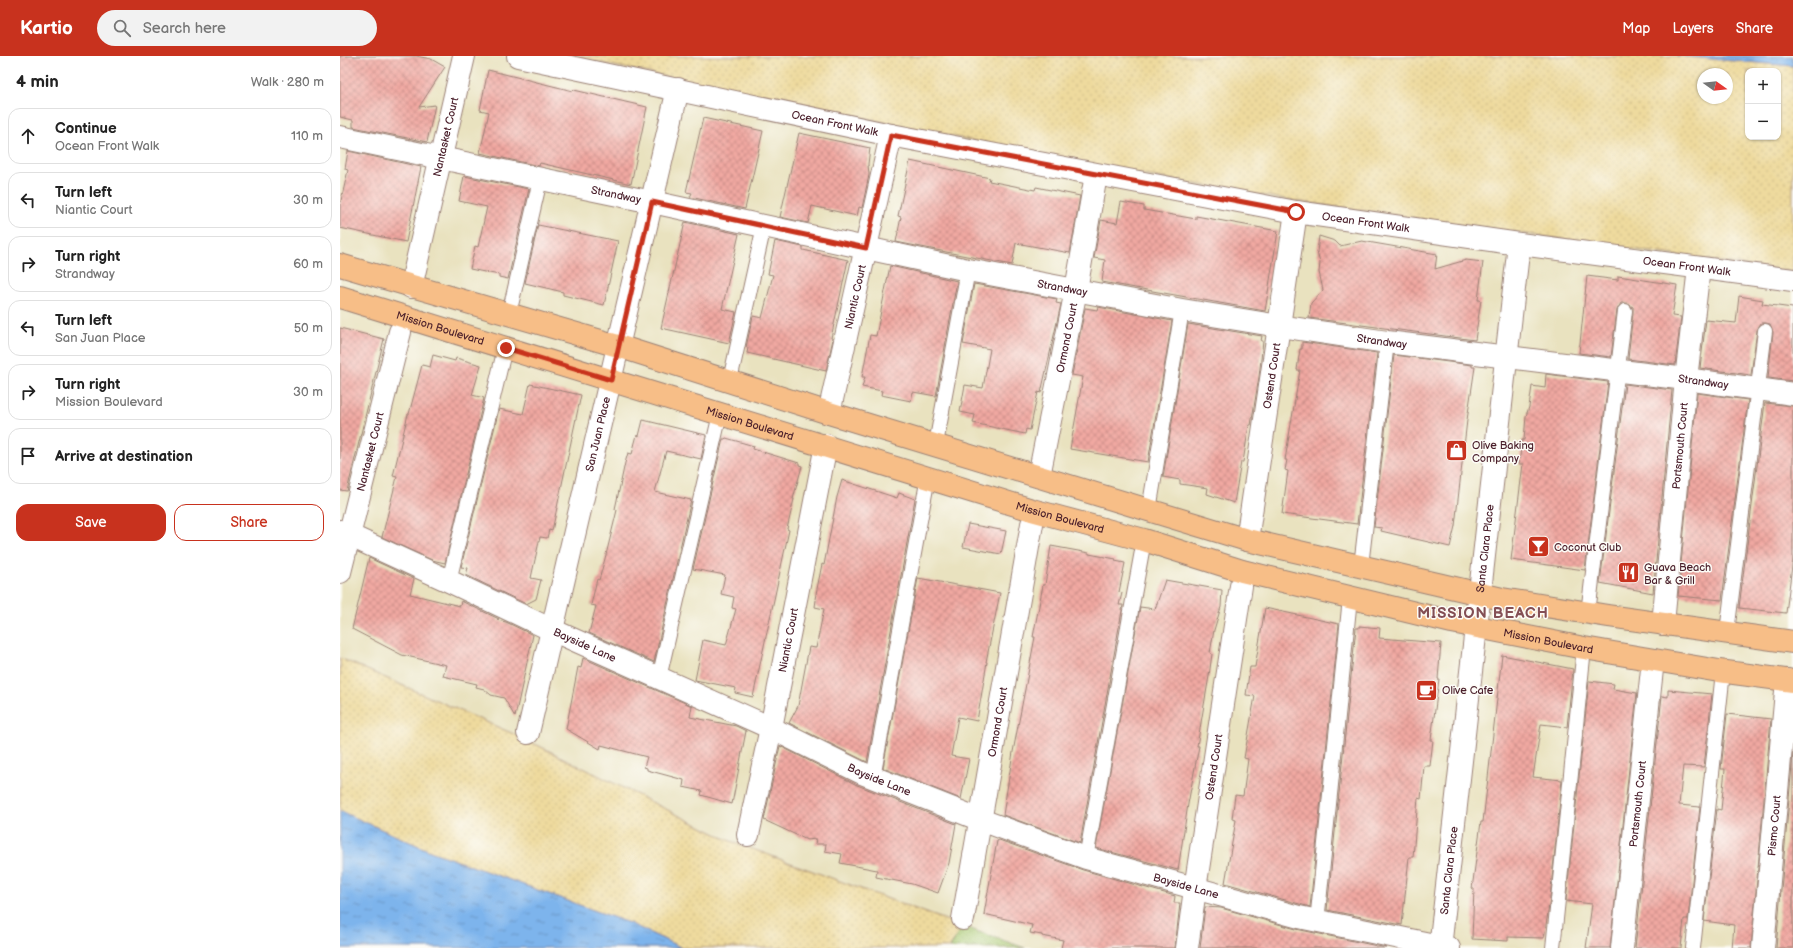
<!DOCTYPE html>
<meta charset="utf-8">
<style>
:root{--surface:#fff;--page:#f2f2f2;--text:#222;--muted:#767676;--line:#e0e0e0;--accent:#c8321e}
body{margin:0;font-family:"Balsamiq Sans",sans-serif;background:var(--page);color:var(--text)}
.controls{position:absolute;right:12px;top:12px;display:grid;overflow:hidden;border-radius:8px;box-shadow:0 1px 3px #0004}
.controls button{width:36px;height:36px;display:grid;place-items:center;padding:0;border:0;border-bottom:1px solid var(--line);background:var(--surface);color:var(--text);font:20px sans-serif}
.compass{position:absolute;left:1357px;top:12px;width:36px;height:36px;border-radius:50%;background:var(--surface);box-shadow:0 1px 3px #0004;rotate:105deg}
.stop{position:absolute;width:12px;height:12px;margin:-9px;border:3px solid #c8321e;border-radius:50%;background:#fff}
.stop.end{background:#c8321e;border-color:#fff;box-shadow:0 1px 4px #0008}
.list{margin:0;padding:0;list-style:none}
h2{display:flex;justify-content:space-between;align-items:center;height:52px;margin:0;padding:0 16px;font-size:17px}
h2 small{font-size:13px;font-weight:400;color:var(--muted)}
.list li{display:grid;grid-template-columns:26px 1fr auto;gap:12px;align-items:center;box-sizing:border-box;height:56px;margin:0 8px 8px;padding:0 8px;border:1px solid var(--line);border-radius:12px}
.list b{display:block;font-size:15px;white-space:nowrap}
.list p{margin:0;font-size:13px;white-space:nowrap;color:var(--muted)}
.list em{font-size:13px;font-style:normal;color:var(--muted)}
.actions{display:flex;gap:8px;padding:12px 16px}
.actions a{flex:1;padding:9px 0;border:1px solid var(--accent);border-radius:12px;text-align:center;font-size:14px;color:var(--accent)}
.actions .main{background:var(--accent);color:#fff}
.icon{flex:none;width:22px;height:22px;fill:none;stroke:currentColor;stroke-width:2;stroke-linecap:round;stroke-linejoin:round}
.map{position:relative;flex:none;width:1453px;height:892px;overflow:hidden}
header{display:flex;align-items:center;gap:24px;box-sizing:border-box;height:56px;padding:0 20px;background:var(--accent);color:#fff}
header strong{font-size:19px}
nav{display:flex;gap:22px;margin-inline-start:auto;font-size:14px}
.search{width:280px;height:36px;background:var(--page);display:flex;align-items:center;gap:10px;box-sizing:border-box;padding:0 14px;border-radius:22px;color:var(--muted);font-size:15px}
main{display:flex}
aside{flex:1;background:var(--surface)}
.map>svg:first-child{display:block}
.sand{fill:url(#sand-dots);stroke:#9c7c64;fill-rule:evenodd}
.park{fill:url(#park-dots);stroke:#7a744e}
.water{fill:url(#water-ripples);stroke:#646a8c}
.building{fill:url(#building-cross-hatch)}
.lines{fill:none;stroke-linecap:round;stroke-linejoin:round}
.lane-casing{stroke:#9a8075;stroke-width:16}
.street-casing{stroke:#9a8075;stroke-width:24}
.primary-casing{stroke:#9a8075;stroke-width:24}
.lane{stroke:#fff;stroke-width:14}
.street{stroke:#fff;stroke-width:22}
.primary{stroke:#f7be87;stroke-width:22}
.route{stroke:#c8321e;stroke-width:5}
.labels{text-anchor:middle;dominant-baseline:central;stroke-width:3;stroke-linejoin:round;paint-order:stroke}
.street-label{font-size:11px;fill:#4a1f2b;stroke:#fdfcf7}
.poi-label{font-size:11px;fill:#4a1f2b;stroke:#fdfcf7;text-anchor:start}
.district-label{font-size:15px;font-weight:bold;letter-spacing:1px;fill:#844f55;stroke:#fdfcf7}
</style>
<header>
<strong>Kartio</strong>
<div class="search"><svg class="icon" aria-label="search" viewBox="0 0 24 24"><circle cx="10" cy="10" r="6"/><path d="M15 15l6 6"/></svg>Search here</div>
<nav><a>Map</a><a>Layers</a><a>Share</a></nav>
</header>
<main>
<aside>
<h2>4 min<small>Walk · 280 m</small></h2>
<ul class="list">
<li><svg class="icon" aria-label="ahead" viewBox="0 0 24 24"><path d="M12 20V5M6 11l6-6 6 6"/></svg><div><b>Continue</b><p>Ocean Front Walk</p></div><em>110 m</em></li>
<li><svg class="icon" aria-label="left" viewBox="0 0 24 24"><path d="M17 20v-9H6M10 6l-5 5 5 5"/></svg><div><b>Turn left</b><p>Niantic Court</p></div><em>30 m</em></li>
<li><svg class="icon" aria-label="right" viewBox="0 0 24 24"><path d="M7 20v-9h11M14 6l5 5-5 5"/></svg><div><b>Turn right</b><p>Strandway</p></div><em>60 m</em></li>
<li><svg class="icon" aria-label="left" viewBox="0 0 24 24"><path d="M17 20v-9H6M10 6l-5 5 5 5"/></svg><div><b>Turn left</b><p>San Juan Place</p></div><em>50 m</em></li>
<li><svg class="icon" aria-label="right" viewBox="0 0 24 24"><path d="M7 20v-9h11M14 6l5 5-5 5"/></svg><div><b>Turn right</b><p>Mission Boulevard</p></div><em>30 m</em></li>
<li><svg class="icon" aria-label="arrive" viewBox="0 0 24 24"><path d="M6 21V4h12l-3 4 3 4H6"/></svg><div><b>Arrive at destination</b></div></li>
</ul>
<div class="actions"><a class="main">Save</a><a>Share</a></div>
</aside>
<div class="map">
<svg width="1453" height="892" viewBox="0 0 1453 892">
<defs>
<pattern id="sand-dots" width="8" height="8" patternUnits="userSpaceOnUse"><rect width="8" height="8" fill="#eeda9e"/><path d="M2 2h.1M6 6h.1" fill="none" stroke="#cebb88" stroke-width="1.8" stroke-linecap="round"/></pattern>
<pattern id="park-dots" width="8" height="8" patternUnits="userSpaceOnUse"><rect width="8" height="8" fill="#a9c971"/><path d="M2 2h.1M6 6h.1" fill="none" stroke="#93ac62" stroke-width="1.8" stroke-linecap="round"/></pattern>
<pattern id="water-ripples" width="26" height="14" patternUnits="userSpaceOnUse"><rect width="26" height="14" fill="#7db4ec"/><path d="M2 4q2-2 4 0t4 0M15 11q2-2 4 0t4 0" fill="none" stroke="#6892bf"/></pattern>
<pattern id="building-cross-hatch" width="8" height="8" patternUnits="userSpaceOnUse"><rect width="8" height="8" fill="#f1a9a2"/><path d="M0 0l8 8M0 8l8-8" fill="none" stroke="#c58984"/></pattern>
</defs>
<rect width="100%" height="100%" fill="#fdfcf7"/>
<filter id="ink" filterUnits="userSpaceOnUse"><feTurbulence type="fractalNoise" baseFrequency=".025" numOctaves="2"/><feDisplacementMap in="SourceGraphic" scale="8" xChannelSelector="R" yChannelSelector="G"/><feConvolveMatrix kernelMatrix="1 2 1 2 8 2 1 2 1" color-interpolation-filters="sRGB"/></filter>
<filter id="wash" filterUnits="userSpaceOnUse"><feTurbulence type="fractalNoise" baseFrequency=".012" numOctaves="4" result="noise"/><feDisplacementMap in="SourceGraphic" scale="16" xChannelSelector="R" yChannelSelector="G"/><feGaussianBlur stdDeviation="0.9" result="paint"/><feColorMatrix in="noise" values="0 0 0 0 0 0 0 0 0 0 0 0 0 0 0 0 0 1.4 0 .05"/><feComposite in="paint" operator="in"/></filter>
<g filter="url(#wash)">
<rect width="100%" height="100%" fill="#e9e2bf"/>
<path class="sand" d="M227 0H1337L1453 10V216L955 145 764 112ZM1408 15H1438V81H1408ZM1363 18H1387V42H1363Z
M0 602 185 683 388 784 622 870 610 892H342L289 867 90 795 0 755Z"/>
<path class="park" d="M622 870 685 892H610Z"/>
<path class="water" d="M1337 0H1453V10Z
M0 755 90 795 289 867 342 892H0Z"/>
<g id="blocks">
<path class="building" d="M0 0H76L91 3 105 11 79 51 95 49 87 86 13 71V64L0 61Z
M148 14 233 35 234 34 307 51 291 128 200 107 199 110 140 97 149 56 140 54Z
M363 62 423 75 405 153 350 141 352 137 346 136Z
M459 77 530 92 528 108 529 119 522 152 519 151 517 160 472 150 468 167 440 161Z
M8 95 81 111 66 186 0 172V149L8 114 5 113Z
M570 105 650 122 649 125 695 134 696 131 740 140 730 197 676 187 672 209 556 186 561 161 558 160Z
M124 120 189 133 168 223 159 221V219L130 213 135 190 138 191 147 151 119 145Z
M781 146 804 150V154L856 163V160L938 175 925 255 762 226 765 204 754 202 761 164 777 167Z
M345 166 399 178 382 253 396 256 389 287 321 272Z
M198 169 278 185 264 249 223 239V236L185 227Z
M979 180 995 185 1000 190 1022 185 1097 198 1095 213 1126 204 1143 206 1138 244H1141L1135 284 969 262 971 247 983 234 979 216 980 207 977 196Z
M435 185 463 191V194L508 204 491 282 493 283 486 315 407 297 408 292 406 291 413 260 422 262 433 219 428 218Z
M550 210 617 225 596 340 573 336 571 345 541 339 542 335 522 331 525 321H522L530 279 536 280Z
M1247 220 1278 224V220L1337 229 1332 260 1341 261 1335 309 1288 303 1293 256V251L1286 247H1281L1277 254 1271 301 1239 297Z
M634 228 717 243 716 247 721 248 701 337 698 336 690 374 686 373 685 378 633 367 635 359 620 356 625 329 643 332 650 293 623 288Z
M1399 240 1423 244 1422 248 1453 252V325L1428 322 1433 276 1430 268 1426 267H1421L1417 274 1411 319 1360 312 1366 264 1396 267Z
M758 251 832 265 808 406 730 393 743 321 732 319 745 252 757 254Z
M848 268 922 280 921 285H923L919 321 911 369H909L903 406H901L894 447 867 438 868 432 840 428V424L823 421Z
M0 272 44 283 7 435 0 434Z
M962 286 1037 297 1017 468 942 458 948 415 945 414 947 404H945L960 314H957L960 293H962Z
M93 299 115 305 116 302 141 309 132 339 144 342 105 507 92 504 42 481 57 421 53 420 68 358H69L82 309 90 311Z
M1054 299 1132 309V311H1135L1127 364 1115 470 1110 491 1041 475 1042 472 1034 471Z
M1206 318 1268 326 1245 514 1171 504 1183 408H1179L1182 384H1184L1186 360 1189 351 1192 330 1205 332Z
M190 328 241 339 212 475 209 474 207 482 200 481 191 522 201 524 196 543 186 548 126 519 128 512 121 511 159 353 183 358Z
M1285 328 1332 334 1313 537 1260 527Z
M1357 337 1408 344 1382 544 1338 540Z
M1425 347 1453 350V502L1446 557 1399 552Z
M303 364 366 379 361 403 326 395 315 436 351 444 314 606 249 577 256 550 251 549 257 523 259 524 266 499 277 454 275 453 285 407 288 397 292 398 297 379 299 380Z
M386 382 414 390 413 393 459 407V409L462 410 453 443H454L447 473 449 474 413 641 395 637 396 632 355 624 363 584 386 589 396 553 392 552 394 541 381 538 385 519 353 513 383 383H385Z
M502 424 557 442 559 437 575 443 527 706 449 667 458 650 469 591 476 592 484 553 475 551 476 544 475 543 482 508 484 509 497 441Z
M628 468 666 475 661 498 623 491Z
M711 490 749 497V498L776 503 775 505 785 507 779 536 782 537 779 549H783L740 787 663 759 673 696 695 581H693L703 529H705Z
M29 502 74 523 70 538 120 550 121 545 159 563 157 564 166 566 193 579 175 661 164 642 151 639 144 633 136 631 137 628 103 620 106 609 62 599 12 573Z
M578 522 660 537 646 606H647L637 665 618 661 611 700 629 703 621 743 543 712Z
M825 524 882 534 881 551 874 574 870 597 872 598 869 620 857 690H859L848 748 838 814 756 792 800 551 815 553Z
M925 552 999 568 970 851 885 827 896 764 892 763 895 739 903 740 908 703 904 702 915 640 906 639 910 611H915Z
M1019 570 1040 572 1039 582 1101 587 1098 623H1099L1091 684H1093L1090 710H1084L1081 743 1078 742 1073 801H1069L1062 869 987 854 1016 572H1019Z
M1162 599 1233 613 1227 671 1201 668 1193 721 1222 724 1210 843 1204 882 1168 881V885L1132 883 1134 833H1132L1141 766H1143Z
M243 602 352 650 350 661 396 670 406 675 392 748 361 739 362 735 343 731 344 724 307 714V712L304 711 307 701 261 689 260 693 226 673 238 611 241 612Z
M1249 625 1274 628 1273 633 1297 637 1270 892H1246L1252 848 1226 845Z
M1328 634 1372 638 1364 711 1343 710 1339 749 1360 751 1348 863H1344L1341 892H1295L1322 640 1328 641Z
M1387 658 1431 663 1411 892H1392L1394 869 1364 865 1377 753 1381 754 1385 713H1381Z
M440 690 517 729 616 768 609 807 598 837 572 828 536 821 537 814 500 807 502 798 485 795 486 788H475L476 783 467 784 424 764Z
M1453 697V892H1436Z
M659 784 743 814 835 840 834 847H840L835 892H721L723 884 702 880V879L690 877 692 869 644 858 657 785Z
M865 851 881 852 956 873 1047 892H860Z"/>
</g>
</g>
<g filter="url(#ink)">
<use href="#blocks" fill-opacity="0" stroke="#9a8075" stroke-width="1"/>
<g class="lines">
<defs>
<path id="lane" d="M169 258 200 124
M390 324 424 170
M596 388 628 214
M809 454 842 254
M1021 510 1047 286
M109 525 165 292
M1248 557 1285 255
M1387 576 1425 275
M319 622 380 358
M533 722 588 421
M746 802 804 484
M977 866 1010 542
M1213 892 1244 592
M1353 892 1383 616"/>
<g id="street">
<path id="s1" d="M178 0 551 79 956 156 1179 188 1453 224"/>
<path id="s2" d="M0 81 312 146 628 214 842 254 939 270 1047 286 1346 323 1453 338"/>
<path id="s3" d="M71 231 124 0"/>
<path id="s4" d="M489 357 551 79"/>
<path id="s5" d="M699 420 736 234 756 119"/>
<path id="s6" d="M0 475 109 525 212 574 431 672 522 717 641 764 746 802 959 861 1109 892"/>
<path id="s7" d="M907 484 956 156"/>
<path id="s8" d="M0 516 60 276"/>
<path id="s9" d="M1323 568 1346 323 1359 212"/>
<path id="s10" d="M188 677 338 33"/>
<path id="s11" d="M408 779 431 672 486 389"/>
<path id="s12" d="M623 863 692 468"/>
<path id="s13" d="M847 892 855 833 901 530"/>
<path id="s14" d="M1100 892 1179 188"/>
<path id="s15" d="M1282 892 1313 604"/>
<path id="s16" d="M1423 892 1447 624"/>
</g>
<g id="primary">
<path d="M0 209 278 290 489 357 907 484 1162 543 1268 560 1453 586"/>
<path id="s17" d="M0 241 692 454 804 484 902 515 1112 566 1244 592 1379 615 1453 625"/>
</g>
</defs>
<use href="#lane" class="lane-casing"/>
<use href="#street" class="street-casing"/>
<use href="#primary" class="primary-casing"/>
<use href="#lane" class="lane"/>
<use href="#street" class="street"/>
<use href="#primary" class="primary"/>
</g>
</g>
<g class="lines" filter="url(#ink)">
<path class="route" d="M166 292 271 324 312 146 526 192 551 79 956 156"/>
</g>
<defs>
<symbol id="shop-square" viewBox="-11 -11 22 22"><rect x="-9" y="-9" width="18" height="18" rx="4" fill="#c8321e" stroke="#fdfcf7"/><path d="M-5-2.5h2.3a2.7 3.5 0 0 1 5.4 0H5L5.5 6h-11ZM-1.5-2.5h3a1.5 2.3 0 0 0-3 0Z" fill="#fff"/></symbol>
<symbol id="bar-square" viewBox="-11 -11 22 22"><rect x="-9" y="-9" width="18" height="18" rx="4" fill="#c8321e" stroke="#fdfcf7"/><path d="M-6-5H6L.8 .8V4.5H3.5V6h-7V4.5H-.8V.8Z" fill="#fff"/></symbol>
<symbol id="restaurant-square" viewBox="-11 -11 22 22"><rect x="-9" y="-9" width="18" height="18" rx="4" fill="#c8321e" stroke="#fdfcf7"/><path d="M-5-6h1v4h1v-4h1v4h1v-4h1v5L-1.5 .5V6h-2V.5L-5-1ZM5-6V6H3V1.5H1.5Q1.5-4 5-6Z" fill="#fff"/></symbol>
<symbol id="cafe-square" viewBox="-11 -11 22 22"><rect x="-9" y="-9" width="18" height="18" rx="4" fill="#c8321e" stroke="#fdfcf7"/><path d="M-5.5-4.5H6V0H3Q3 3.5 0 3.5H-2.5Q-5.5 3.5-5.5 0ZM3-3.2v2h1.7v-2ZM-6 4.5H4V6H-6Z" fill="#fff"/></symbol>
</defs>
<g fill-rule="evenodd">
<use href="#shop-square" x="1104" y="382" width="25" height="25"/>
<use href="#bar-square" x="1186" y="478" width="25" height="25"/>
<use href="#restaurant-square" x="1276" y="504" width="25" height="25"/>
<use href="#cafe-square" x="1074" y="622" width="25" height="25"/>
</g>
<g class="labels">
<g class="street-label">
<text stroke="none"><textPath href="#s1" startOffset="324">Ocean Front Walk</textPath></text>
<text stroke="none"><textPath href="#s3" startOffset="154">Nantasket Court</textPath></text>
<text stroke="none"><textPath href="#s2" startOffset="282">Strandway</textPath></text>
<text stroke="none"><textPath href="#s1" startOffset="864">Ocean Front Walk</textPath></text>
<text stroke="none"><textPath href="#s1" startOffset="1188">Ocean Front Walk</textPath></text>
<text stroke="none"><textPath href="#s2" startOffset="738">Strandway</textPath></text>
<text stroke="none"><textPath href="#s4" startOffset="119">Niantic Court</textPath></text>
<text stroke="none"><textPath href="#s17" startOffset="105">Mission Boulevard</textPath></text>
<text stroke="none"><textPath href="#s5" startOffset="141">Ormond Court</textPath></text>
<text stroke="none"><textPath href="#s2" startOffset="1062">Strandway</textPath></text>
<text stroke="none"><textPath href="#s7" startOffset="166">Ostend Court</textPath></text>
<text stroke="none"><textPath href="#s2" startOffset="1386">Strandway</textPath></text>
<text stroke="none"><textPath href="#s17" startOffset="429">Mission Boulevard</textPath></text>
<text stroke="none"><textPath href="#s10" startOffset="307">San Juan Place</textPath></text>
<text stroke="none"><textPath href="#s9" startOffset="179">Portsmouth Court</textPath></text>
<text stroke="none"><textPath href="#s8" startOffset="124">Nantasket Court</textPath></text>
<text stroke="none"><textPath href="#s17" startOffset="753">Mission Boulevard</textPath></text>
<text stroke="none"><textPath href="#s14" startOffset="402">Santa Clara Place</textPath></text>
<text stroke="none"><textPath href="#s11" startOffset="199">Niantic Court</textPath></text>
<text stroke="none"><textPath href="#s17" startOffset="1257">Mission Boulevard</textPath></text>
<text stroke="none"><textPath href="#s6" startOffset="270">Bayside Lane</textPath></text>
<text stroke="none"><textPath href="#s12" startOffset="200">Ormond Court</textPath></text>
<text stroke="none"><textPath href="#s13" startOffset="183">Ostend Court</textPath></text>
<text stroke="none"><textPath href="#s6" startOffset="594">Bayside Lane</textPath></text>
<text stroke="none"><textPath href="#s15" startOffset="145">Portsmouth Court</textPath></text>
<text stroke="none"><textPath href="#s16" startOffset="123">Pismo Court</textPath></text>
<text stroke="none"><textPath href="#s14" startOffset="78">Santa Clara Place</textPath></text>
<text stroke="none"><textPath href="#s6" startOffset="919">Bayside Lane</textPath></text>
</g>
<g class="poi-label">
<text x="1132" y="389">Olive Baking<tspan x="1132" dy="13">Company</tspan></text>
<text x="1214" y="491">Coconut Club</text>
<text x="1304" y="511">Guava Beach<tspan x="1304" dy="13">Bar &amp; Grill</tspan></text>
<text x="1102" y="634">Olive Cafe</text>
</g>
<g class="district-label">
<text x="1143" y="557">MISSION BEACH</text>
</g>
</g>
</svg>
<div class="controls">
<button>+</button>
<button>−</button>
</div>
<svg class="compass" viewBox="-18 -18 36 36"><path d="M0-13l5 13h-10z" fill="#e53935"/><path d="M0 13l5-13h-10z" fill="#767676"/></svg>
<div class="stop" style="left:956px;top:156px"></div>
<div class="stop end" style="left:166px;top:292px"></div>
</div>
</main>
